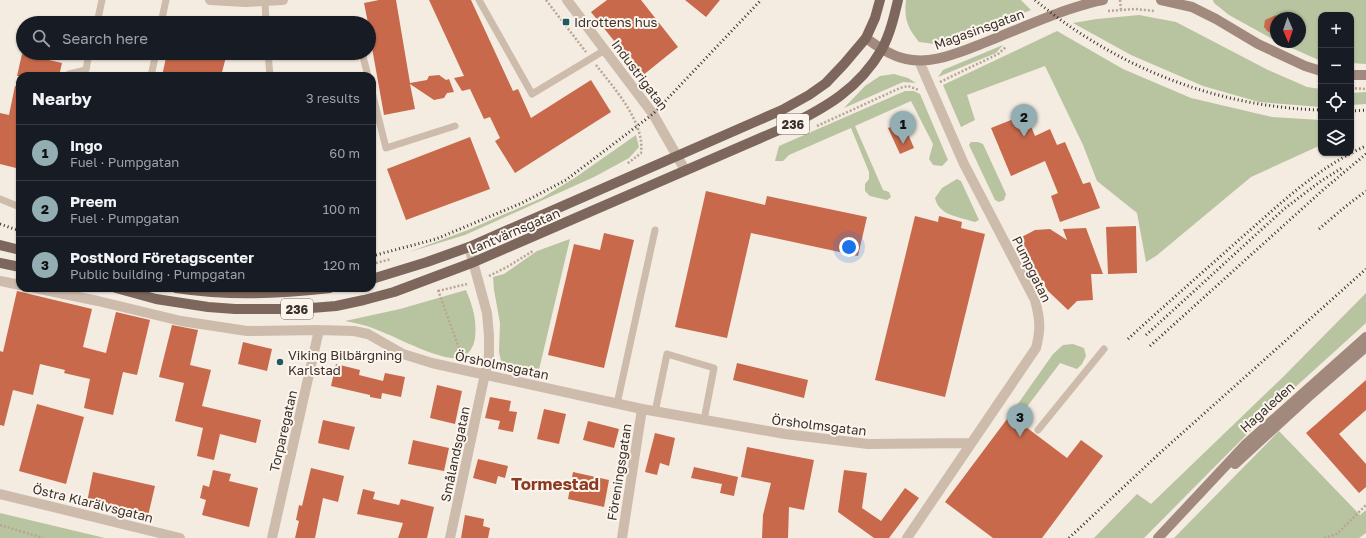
<!DOCTYPE html>
<meta charset="utf-8">
<style>
:root{--surface:#171b24;--page:#242831;--text:#f1f3f6;--muted:#9ea1a6;--line:#363941;--accent:#92aeb2}
body{margin:0;font-family:"Golos Text",sans-serif;background:var(--page);color:var(--text)}
.controls{position:absolute;right:12px;top:12px;display:grid;overflow:hidden;border-radius:8px;box-shadow:0 1px 3px #0004}
.controls button{width:36px;height:36px;display:grid;place-items:center;padding:0;border:0;border-bottom:1px solid var(--line);background:var(--surface);color:var(--text);font:20px sans-serif}
.compass{position:absolute;left:1270px;top:12px;width:36px;height:36px;border-radius:50%;background:var(--surface);box-shadow:0 1px 3px #0004;rotate:178deg}
.you{position:absolute;left:849px;top:247px;width:14px;height:14px;margin:-10px;border:3px solid #fff;border-radius:50%;background:#1a73e8;box-shadow:0 0 0 6px #1a73e833}
.badge{display:grid;place-items:center;width:26px;height:26px;border-radius:50%;background:var(--accent);color:#111;font-size:13px;font-weight:700}
.pin{position:absolute;translate:-50% -33px;filter:drop-shadow(0 1px 2px #0008)}
.pin::after{content:'';position:absolute;top:21px;width:14px;height:12px;background:inherit;clip-path:polygon(0 0,100% 0,50% 100%)}
.list{margin:0;padding:0;list-style:none}
h2{display:flex;justify-content:space-between;align-items:center;height:52px;margin:0;padding:0 16px;font-size:17px}
h2 small{font-size:13px;font-weight:400;color:var(--muted)}
.list li{display:grid;grid-template-columns:26px 1fr auto;gap:12px;align-items:center;box-sizing:border-box;height:56px;padding:0 16px;border-top:1px solid var(--line)}
.list b{display:block;font-size:15px;white-space:nowrap}
.list p{margin:0;font-size:13px;white-space:nowrap;color:var(--muted)}
.list em{font-size:13px;font-style:normal;color:var(--muted)}
.icon{flex:none;width:22px;height:22px;fill:none;stroke:currentColor;stroke-width:2;stroke-linecap:round;stroke-linejoin:round}
.map{position:relative;flex:none;width:1366px;height:538px;overflow:hidden}
.search{position:absolute;background:var(--surface);box-shadow:0 1px 3px #0004;left:16px;top:16px;width:360px;height:44px;display:flex;align-items:center;gap:10px;box-sizing:border-box;padding:0 14px;border-radius:22px;color:var(--muted);font-size:15px}
.panel{position:absolute;background:var(--surface);box-shadow:0 1px 3px #0004;left:16px;top:72px;width:360px;height:220px;border-radius:12px}
.map>svg:first-child{display:block}
.green{fill:#b8c4a0}
.building{fill:#c8694b}
.lines{fill:none;stroke-linecap:round;stroke-linejoin:round}
.path{stroke:#b9a596;stroke-width:2.5;stroke-dasharray:2 2;stroke-linecap:butt}
.lane{stroke:#cdbbac;stroke-width:7}
.street{stroke:#cdbbac;stroke-width:10}
.secondary{stroke:#a18a7d;stroke-width:10}
.primary{stroke:#7d675c;stroke-width:10}
.rail{stroke:#3b302b;stroke-width:3;stroke-dasharray:1 3;stroke-linecap:butt}
.poi-dot{fill:#1f5a5e;stroke:#fbf5ee;stroke-width:1.5}
.labels{text-anchor:middle;dominant-baseline:central;stroke-width:4;stroke-linejoin:round;paint-order:stroke}
.shield{fill:#fbf5ee;stroke:#756b66;stroke-width:1}
.shield-label{font-size:12px;font-weight:bold;fill:#3b302b}
.poi-label{font-size:13px;fill:#3b302b;stroke:#fbf5ee;text-anchor:start}
.street-label{font-size:13px;fill:#3b302b;stroke:#fbf5ee}
.district-label{font-size:17px;font-weight:bold;fill:#8c3b22;stroke:#fbf5ee}
</style>
<div class="map">
<svg width="1366" height="538" viewBox="0 0 1366 538">
<rect width="100%" height="100%" fill="#f4ebe1"/>
<path class="green" d="M906 0H1021L1031 10 985 29 935 44 919 42C907 27 904 19 906 0Z
M1213 0H1366V64L1351 63V15H1321V61L1278 42H1300V18H1276V41L1229 15 1214 3Z
M1139 15 1176 22 1268 70 1307 87 1321 89V107L1259 102 1203 86 1131 55 1073 23 1097 19Z
M1057 31 1123 69 1191 98 1272 117 1321 120V145L1251 177 1156 256 1146 262 1137 213 1097 181 1083 145 1045 66 967 95 975 120 961 127 943 85Z
M1003 45 996 53 938 77 943 70Z
M894 74 908 78 916 83 903 82 844 108 865 86 880 76Z
M905 91H914L920 94 948 160 942 166 933 165 929 159 933 144 911 101 855 126 883 190 889 192 891 197 887 200 870 196 865 191V184L869 179V172L851 128 789 155 783 161H775L779 146Z
M1366 92V104L1351 105V93Z
M636 135 639 147 629 158 594 177 465 235 409 252 468 230 542 198 576 177Z
M971 142H978L983 144 1006 194 1004 200 999 202 995 200 969 145Z
M957 179 961 181 979 220 975 222 971 221C956 216 939 215 935 198L942 188Z
M570 239 537 378 515 373 502 365 499 352 500 323 494 290 493 277 504 274 537 251Z
M466 290C473 307 477 320 475 338 474 347 468 356 459 358 439 361 395 336 375 329 365 325 355 323 345 321L400 309Z
M1366 293V323L1281 400 1144 538H1094L1137 494 1151 504 1282 378Z
M1073 344 1084 348 1086 356 1082 364 1077 369 1060 363 1017 420 1010 415 1053 354 1063 345Z
M1279 431 1360 515 1366 510V533L1359 538H1174Z
M0 513 105 538H0Z"/>
<path class="building" d="M379 0H396L410 83 427 80 429 76 439 75 446 80 449 79 454 92 447 93 444 98 434 100 410 84 415 109 384 115 369 31V23H368L364 3Z
M429 0H471L513 91 518 89 531 118 591 80 611 112 515 173 495 141 500 138 490 117 484 119 470 89 462 91 454 78 464 76Z
M607 0H641L678 47 642 76 591 12Z
M685 0H720L706 17Z
M1276 15V36L1267 31 1264 27 1265 20Z
M167 53H227L221 76H162Z
M22 54 62 63 59 76H17Z
M15 86H20V169L0 164V113L9 115Z
M1026 114 1035 136 1050 129 1057 145 1065 142 1083 184 1090 182 1100 208 1060 222 1051 196 1058 193 1045 161 1011 176 991 128Z
M903 122 914 148 900 154 888 128Z
M470 137 490 189 406 220 387 169Z
M706 191 765 205 767 196 867 217 858 256 751 233 727 338 675 327Z
M915 216 938 222 939 216 962 222 961 228 985 234 945 397 875 380Z
M1136 226 1137 273 1108 274 1106 227Z
M1086 228 1103 274H1091L1093 300 1077 301 1068 310 1048 291 1018 239 1035 230 1050 229 1067 240 1063 229Z
M604 233 634 240 604 368 548 355 574 244 600 250Z
M17 291 92 309 83 347 106 353 116 312 150 320 137 375 123 372 113 415 84 408 90 379 64 373 65 370 40 364 33 395 13 390 4 426 0 425V351L3 352Z
M172 325 198 330 190 365 211 370 202 406 261 420 256 443 220 434 214 460 197 456 203 428 175 421 184 383 159 377Z
M243 342 272 349 267 371 238 364Z
M737 363 808 380 804 398 733 380Z
M336 364 360 370 359 375 383 381 385 373 405 377 401 397 382 393 381 399 370 397V395L331 386Z
M1366 380V410L1339 434 1366 464V487L1359 493 1306 433Z
M437 385 462 391 455 424 430 418Z
M490 397 511 401 509 411 517 412 513 432 498 429 500 421 485 418Z
M37 404 84 417 66 484 19 471Z
M544 409 566 414 559 444 537 439Z
M1010 415 1067 458 1081 440 1103 456 1042 538H993L945 502Z
M323 420 355 427 349 450 318 443Z
M588 421 619 429 614 448 583 440Z
M655 433 675 438 669 466 660 463 657 475 645 472Z
M413 440 449 448 444 471 408 464Z
M747 447 814 460 804 510 789 507 788 538H762L763 515 771 483 741 477Z
M478 459 508 466 505 478 498 476 496 484 473 478Z
M694 467 738 477 734 496 720 493 722 484 691 478Z
M311 468 344 476 338 502 323 498 315 538H295L299 521 296 520 299 505 302 506Z
M213 470 231 474 229 481 258 488 249 527 202 515 206 500 200 498 203 485 209 487Z
M844 470 867 473 862 508 881 521 905 488 919 498 889 538H874L838 512Z
M93 472 155 486 148 516 87 502Z
M573 472 609 480 604 507 568 499Z
M363 489 375 492 373 499 399 505 401 499 434 507 427 538H398L403 523 357 514Z
M465 515 484 519 483 526 490 528 488 538H461Z"/>
<g class="lines">
<path class="path" d="M546 0 586 52
M1120 0 1121 10
M1108 11 1135 9 1155 11
M596 65C614 88 645 122 641 153L627 164
M940 82 998 54 1006 47
M1351 88 1366 89
M817 126 900 88 908 86 919 90
M372 264 391 259
M489 276 507 267 533 251
M438 290 463 359
M438 291 467 284
M0 525 43 538
M1324 538 1337 534 1366 505"/>
<path class="lane" d="M479 0 532 94 605 50
M265 1 266 23
M97 23 102 0
M161 23 166 0
M268 53 270 76
M362 53 368 76
M69 76V74L86 70 89 53
M151 76 156 53
M372 92 386 148 455 126
M0 199 20 207
M617 404 655 230
M655 412 667 354 714 368 704 420
M1038 430 1104 349"/>
<path class="street" d="M210 0 245 2 283 0
M567 0 653 114 685 170
M0 281 20 285
M35 288 98 301 181 321 247 331 319 330 354 331 368 334 403 354 432 363 468 371 642 409 785 434 868 444 971 443
M0 494 180 538
M272 538 319 330
M450 538 489 355V336L487 313 469 247
M622 538 642 409
M907 538 1036 348C1041 329 1040 319 1035 300L964 164 919 61"/>
<path class="secondary" d="M1161 0 1192 7 1216 19 1258 44 1305 66 1321 71
M866 38C878 47 891 56 906 59 929 64 949 56 971 48 1003 36 1035 21 1067 10 1079 6 1091 2 1103 0
M1351 75H1366
M1235 464 1307 398 1366 347
M1158 538 1246 444 1366 337"/>
<path class="primary" d="M0 245 20 250
M0 263 20 267
M372 279 427 262 469 247 782 110 809 95 826 83 844 64 866 38 875 18 880 0
M116 288 156 299 208 307 235 309H299L336 306 364 300 394 292 474 262 786 127C825 108 859 89 882 49 890 34 894 17 898 0
M176 288C229 296 277 294 330 288"/>
<path class="rail" d="M1035 0C1116 67 1216 107 1321 110
M1351 111 1366 110
M0 224 20 231
M1319 229 1346 206 1366 191
M372 256 436 239 522 203 566 180 653 114 761 0
M1146 335 1284 209 1321 181 1342 168
M1128 339C1165 305 1203 272 1241 238 1280 204 1318 167 1366 146
M1150 346 1324 189 1366 154
M1069 538 1161 452 1366 269"/>
</g>
<g class="poi-dot">
<rect x="562" y="18" width="8" height="8" rx="2"/>
<circle cx="280" cy="362" r="4"/>
</g>
<g class="labels">
<g class="shield">
<rect x="777" y="114" width="32" height="20" rx="3"/>
<rect x="281" y="299" width="32" height="20" rx="3"/>
</g>
<g class="shield-label">
<text x="793" y="124">236</text>
<text x="297" y="309">236</text>
</g>
<g class="poi-label">
<text x="574" y="22">Idrottens hus</text>
<text x="288" y="355">Viking Bilbärgning<tspan x="288" dy="15">Karlstad</tspan></text>
</g>
<g class="street-label">
<text transform="translate(979 29) rotate(-20)">Magasinsgatan</text>
<text transform="translate(640 75) rotate(53)">Industrigatan</text>
<text transform="translate(514 231) rotate(-23)">Lantvärnsgatan</text>
<text transform="translate(1032 269) rotate(64)">Pumpgatan</text>
<text transform="translate(502 365) rotate(12)">Örsholmsgatan</text>
<text transform="translate(1267 407) rotate(-42)">Hagaleden</text>
<text transform="translate(819 425) rotate(7)">Örsholmsgatan</text>
<text transform="translate(283 431) rotate(-77)">Torparegatan</text>
<text transform="translate(455 454) rotate(-78)">Smålandsgatan</text>
<text transform="translate(619 472) rotate(-81)">Föreningsgatan</text>
<text transform="translate(93 503) rotate(14)">Östra Klarälvsgatan</text>
</g>
<g class="district-label">
<text x="555" y="483">Tormestad</text>
</g>
</g>
</svg>
<div class="controls">
<button>+</button>
<button>−</button>
<button><svg class="icon" aria-label="locate" viewBox="0 0 24 24"><circle cx="12" cy="12" r="6"/><path d="M12 2v4M12 18v4M2 12h4M18 12h4"/></svg></button>
<button><svg class="icon" aria-label="layers" viewBox="0 0 24 24"><path d="M12 4l9 5-9 5-9-5zM3 14l9 5 9-5"/></svg></button>
</div>
<svg class="compass" viewBox="-18 -18 36 36"><path d="M0-13l5 13h-10z" fill="#e53935"/><path d="M0 13l5-13h-10z" fill="#9ea1a6"/></svg>
<div class="you"></div>
<div class="pin badge" style="left:903px;top:144px">1</div>
<div class="pin badge" style="left:1024px;top:137px">2</div>
<div class="pin badge" style="left:1020px;top:437px">3</div>
<div class="search"><svg class="icon" aria-label="search" viewBox="0 0 24 24"><circle cx="10" cy="10" r="6"/><path d="M15 15l6 6"/></svg>Search here</div>
<section class="panel">
<h2>Nearby<small>3 results</small></h2>
<ul class="list">
<li><span class="badge">1</span><div><b>Ingo</b><p>Fuel · Pumpgatan</p></div><em>60 m</em></li>
<li><span class="badge">2</span><div><b>Preem</b><p>Fuel · Pumpgatan</p></div><em>100 m</em></li>
<li><span class="badge">3</span><div><b>PostNord Företagscenter</b><p>Public building · Pumpgatan</p></div><em>120 m</em></li>
</ul>
</section>
</div>
